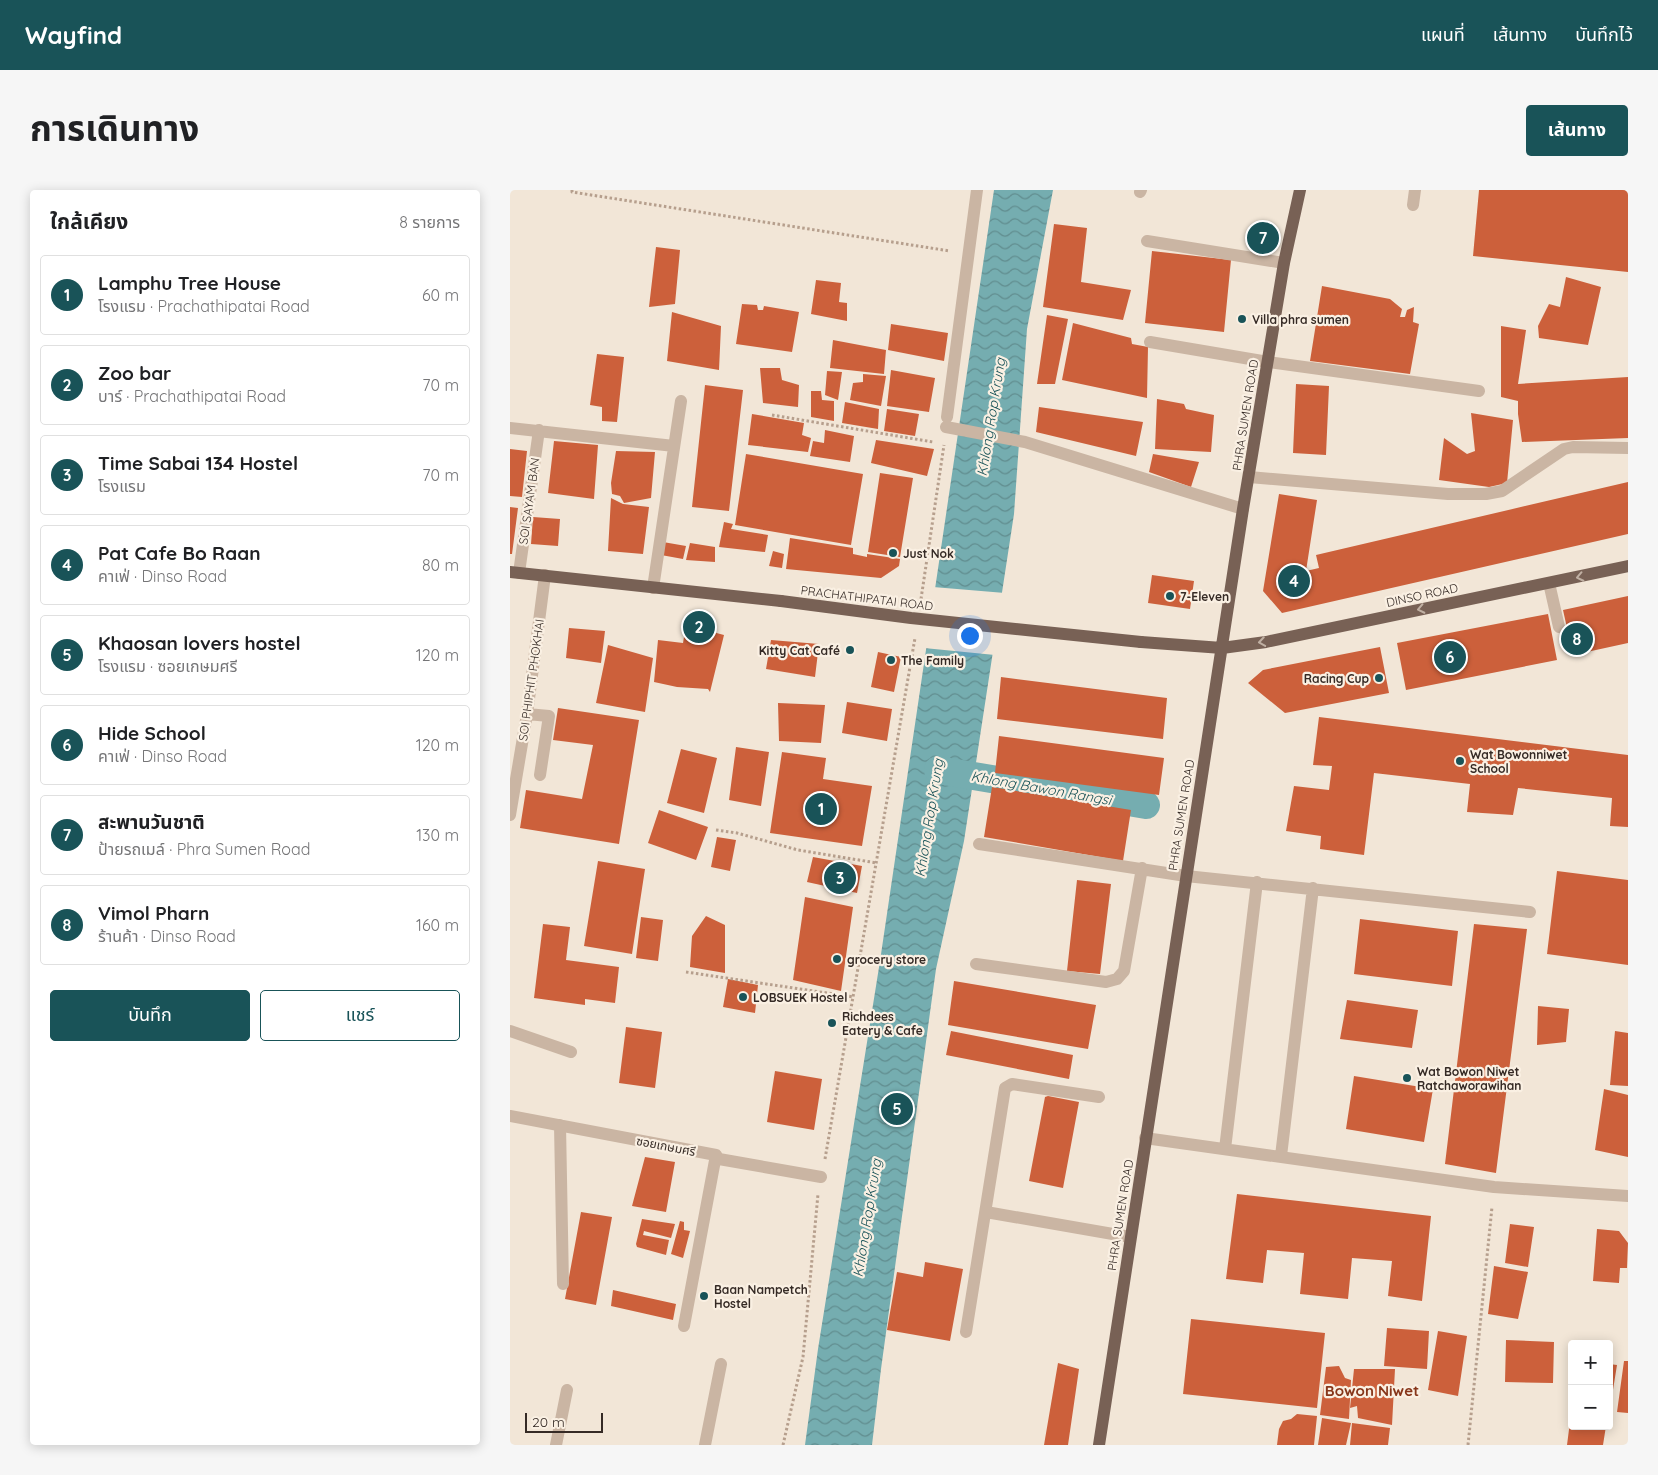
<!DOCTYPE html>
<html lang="th">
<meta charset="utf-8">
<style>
:root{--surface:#fff;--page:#f6f6f6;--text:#202124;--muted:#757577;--line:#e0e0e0;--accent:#195358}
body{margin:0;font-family:Quicksand,"Noto Sans Thai",sans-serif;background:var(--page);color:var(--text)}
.controls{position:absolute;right:15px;bottom:15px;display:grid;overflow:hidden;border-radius:5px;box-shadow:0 2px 12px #0003}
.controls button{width:45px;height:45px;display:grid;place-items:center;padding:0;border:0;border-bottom:1px solid var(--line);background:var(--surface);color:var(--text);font:25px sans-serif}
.scale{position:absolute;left:15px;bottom:12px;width:78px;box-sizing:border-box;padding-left:5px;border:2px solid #352a25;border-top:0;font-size:14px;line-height:18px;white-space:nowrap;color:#352a25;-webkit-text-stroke:4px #faf0e3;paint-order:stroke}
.you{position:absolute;left:459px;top:445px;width:18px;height:18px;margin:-12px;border:4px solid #fff;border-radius:50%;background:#1a73e8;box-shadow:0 0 0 8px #1a73e833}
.badge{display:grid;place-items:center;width:32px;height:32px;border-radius:50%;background:var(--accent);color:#fff;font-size:16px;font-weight:700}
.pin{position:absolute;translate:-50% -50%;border:2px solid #fff;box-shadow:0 1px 5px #0006}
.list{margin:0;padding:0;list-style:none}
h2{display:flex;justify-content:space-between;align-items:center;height:65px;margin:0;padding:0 20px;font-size:21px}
h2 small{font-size:16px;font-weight:400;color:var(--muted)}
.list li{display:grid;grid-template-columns:32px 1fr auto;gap:15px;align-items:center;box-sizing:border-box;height:80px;margin:0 10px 10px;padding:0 10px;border:1px solid var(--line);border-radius:5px}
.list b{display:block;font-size:19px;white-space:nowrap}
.list p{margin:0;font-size:16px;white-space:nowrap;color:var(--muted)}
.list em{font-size:16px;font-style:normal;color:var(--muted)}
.actions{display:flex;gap:10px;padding:15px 20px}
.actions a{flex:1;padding:11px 0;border:1px solid var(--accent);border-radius:5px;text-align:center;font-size:18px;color:var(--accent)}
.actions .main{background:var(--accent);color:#fff}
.map{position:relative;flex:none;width:1118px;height:1255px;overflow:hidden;border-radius:5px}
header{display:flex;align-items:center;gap:30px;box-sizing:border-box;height:70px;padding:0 25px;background:var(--accent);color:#fff}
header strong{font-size:24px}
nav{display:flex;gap:28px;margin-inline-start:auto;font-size:18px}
.intro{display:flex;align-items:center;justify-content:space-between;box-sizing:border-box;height:120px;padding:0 30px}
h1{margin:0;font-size:35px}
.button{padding:12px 22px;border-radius:5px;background:var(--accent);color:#fff;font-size:18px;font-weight:700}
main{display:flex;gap:30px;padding:0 30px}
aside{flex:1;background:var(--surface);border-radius:5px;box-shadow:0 2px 12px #0003}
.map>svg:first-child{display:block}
.water{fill:url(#water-waves)}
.pier{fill:#f2e6d7}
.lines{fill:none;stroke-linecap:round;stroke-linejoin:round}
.canal{stroke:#75adb0;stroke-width:28}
.building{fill:#cc603b}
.path{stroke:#b69f8d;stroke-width:3;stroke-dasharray:2.5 2.5;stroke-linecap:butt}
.minor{stroke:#cab5a3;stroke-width:12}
.major{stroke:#786155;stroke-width:12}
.major-bridge{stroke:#786155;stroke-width:12}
.oneway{stroke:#c0b0a3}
.poi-dot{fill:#195358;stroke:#faf0e3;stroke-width:2}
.labels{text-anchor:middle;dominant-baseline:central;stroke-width:4.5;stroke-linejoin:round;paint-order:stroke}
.poi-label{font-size:12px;font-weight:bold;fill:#352a25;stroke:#faf0e3;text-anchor:start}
.street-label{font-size:12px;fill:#352a25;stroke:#faf0e3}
.water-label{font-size:14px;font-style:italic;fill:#195358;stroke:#faf0e3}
.quarter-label{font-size:15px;font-weight:bold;fill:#87361a;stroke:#faf0e3}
</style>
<header>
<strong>Wayfind</strong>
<nav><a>แผนที่</a><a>เส้นทาง</a><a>บันทึกไว้</a></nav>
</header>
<div class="intro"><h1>การเดินทาง</h1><a class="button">เส้นทาง</a></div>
<main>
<aside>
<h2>ใกล้เคียง<small>8 รายการ</small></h2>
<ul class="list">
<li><span class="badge">1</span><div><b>Lamphu Tree House</b><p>โรงแรม · Prachathipatai Road</p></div><em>60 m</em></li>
<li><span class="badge">2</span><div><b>Zoo bar</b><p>บาร์ · Prachathipatai Road</p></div><em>70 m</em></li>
<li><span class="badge">3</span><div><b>Time Sabai 134 Hostel</b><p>โรงแรม</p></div><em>70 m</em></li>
<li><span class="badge">4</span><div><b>Pat Cafe Bo Raan</b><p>คาเฟ่ · Dinso Road</p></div><em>80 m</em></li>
<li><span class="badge">5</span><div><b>Khaosan lovers hostel</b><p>โรงแรม · ซอยเกษมศรี</p></div><em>120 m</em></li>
<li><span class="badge">6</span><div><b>Hide School</b><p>คาเฟ่ · Dinso Road</p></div><em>120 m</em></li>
<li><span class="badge">7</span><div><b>สะพานวันชาติ</b><p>ป้ายรถเมล์ · Phra Sumen Road</p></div><em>130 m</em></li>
<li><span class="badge">8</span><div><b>Vimol Pharn</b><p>ร้านค้า · Dinso Road</p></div><em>160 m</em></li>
</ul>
<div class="actions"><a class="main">บันทึก</a><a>แชร์</a></div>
</aside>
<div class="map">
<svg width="1118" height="1255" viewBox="0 0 1118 1255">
<defs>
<pattern id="water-waves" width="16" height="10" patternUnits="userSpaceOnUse" patternTransform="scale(1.25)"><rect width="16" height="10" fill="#75adb0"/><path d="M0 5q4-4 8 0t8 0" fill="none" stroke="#618d8f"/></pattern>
</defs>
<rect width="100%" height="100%" fill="#f2e6d7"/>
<path class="water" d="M484 0H543L517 139 504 324 454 651 426 779 371 1179 362 1255H295L308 1159 370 771Z"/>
<path class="pier" d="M423 397 495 403 485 465 414 458Z"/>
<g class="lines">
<path class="canal" d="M428 580 636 615"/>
</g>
<path class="building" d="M969 0H1118V82L963 66Z
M544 34 577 38 571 92 621 100 613 130 533 117Z
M146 57 170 60 165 114 139 117Z
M642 61 721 70 714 142 635 133Z
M1056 87 1091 97 1078 155 1029 148 1028 136 1039 114 1050 117Z
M306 90 331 93 329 112 337 113V131L301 124Z
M812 96 880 109 892 119 890 127H895L897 120 904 117 903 132 909 134 900 184 800 171Z
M232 114 247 115 248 120H253L254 116 289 122 282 162 226 154Z
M162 122 211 136 209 180 157 171Z
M537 125 558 129 545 194H527Z
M563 133 621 148 622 154 638 157 637 208 552 190Z
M381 134 438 143 434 171 378 160Z
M991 136 1016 140 1008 194 1118 187V248L1012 252 1008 224V211L991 207Z
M323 150 376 160 374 184 320 178Z
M87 164 114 167 107 232 92 231V217L80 215Z
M250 178H270L272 190 289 195 288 217 253 213Z
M381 180 425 188 419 222 377 216Z
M317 181 332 182 328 210 315 205Z
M353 184 376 186 371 216 340 210 343 193 353 192Z
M786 194 819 196 816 265 783 263Z
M195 195 233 200 219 321 182 317Z
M301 201H311L312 210 324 211V231L301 227Z
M647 209 674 214 676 219 704 225 701 262 645 259Z
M335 212 369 219 368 239 332 233Z
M529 217 633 232 626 266 526 242Z
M377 219 409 224 405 246 374 241Z
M961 223 1003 230 997 293 979 297 929 290 934 248 957 264 965 261Z
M242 224 294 233 292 245 301 248 298 262 238 255Z
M315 240 344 246 340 272 300 266 303 251 314 253Z
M366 250 424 259 417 286 361 273Z
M44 251 88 255 84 309 38 303Z
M0 259 17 261 12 307 0 306Z
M106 261 145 262 141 308 114 313 110 306 102 304 101 293Z
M236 264 353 284 341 355 225 335Z
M643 264 689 272 681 297 639 282Z
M370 283 403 288 390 367 358 362Z
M1118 292V344L772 423 753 401 769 304 807 310 796 381 809 378 806 365Z
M101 308 113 314 139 317 133 364 98 361Z
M0 317 8 318 2 364H0Z
M23 327 50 329 48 356 21 354Z
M214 332 223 334 221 339 258 345 255 362 209 357Z
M280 348 343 358V364L357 367V364L390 369 389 376 371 388 276 379Z
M153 352 176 356 173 369 151 365Z
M180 353 205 357V372L176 370Z
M263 361 274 364 272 378 259 376Z
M642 385 684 391 680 419 638 413Z
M1118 406V453L1063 465 1053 420Z
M1038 424 1047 470 896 500 887 453Z
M176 435 214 445 200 502 198 499 167 497 144 492 148 450 173 453Z
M59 438 95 441 91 473 56 468Z
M261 450 309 454 305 487 256 479Z
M98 455 143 468 135 522 86 513Z
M870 457 879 503 775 523 738 493 753 480Z
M368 462 391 467 384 502 361 497Z
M491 487 657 508 653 549 487 529Z
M337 512 382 519 377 551 332 543Z
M268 513 315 515 311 553 269 551Z
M48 518 129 530 109 654 10 638 16 600 72 609 83 555 43 550Z
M809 527 1118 565V637L1100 636 1102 608 1008 598 1003 625 957 622 960 594 864 583 854 665 810 659 811 646 776 641 784 596 819 600 822 576 803 575Z
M489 546 654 568 649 605 485 583Z
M226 557 259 562 251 616 219 610Z
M171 559 207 568 194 623 157 613Z
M272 562 316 568 313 589 362 596 352 656 260 643Z
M482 597 621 620 613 671 474 647Z
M149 620 198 637 186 670 138 653Z
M207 647 226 650 220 681 201 677Z
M303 667 352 676 347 703 297 692Z
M88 671 135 679 122 764 74 756Z
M1047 681 1118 690V775L1037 764Z
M567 690 601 694 590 784 557 781Z
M295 707 343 717 331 801 283 790Z
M196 726 215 735V783L180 777 182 746Z
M131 727 153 730 148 771 126 768Z
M850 729 948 741 942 796 844 784Z
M33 734 60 737 56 770 109 777 105 813 75 809V815L24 808Z
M964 734 1017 739 986 983 935 974Z
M218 789 248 795 245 823 213 817Z
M444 791 586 815 578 859 438 835Z
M837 810 908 820 902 858 830 849Z
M1028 816 1059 819 1056 852 1027 855Z
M116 837 152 842 145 898 109 893Z
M441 841 563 865 559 889 436 865Z
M1105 841 1118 843V896L1100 895Z
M265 881 312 889 304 940 257 932Z
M844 886 923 899 914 952 836 939Z
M1094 899 1118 905V967L1085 960Z
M538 906 569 912 553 998 519 991 535 907Z
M135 967 165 972 156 1022 122 1016Z
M727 1004 921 1026 912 1111 878 1106 882 1071 842 1068 838 1109 790 1104 794 1063 757 1060 753 1093 716 1089Z
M71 1022 102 1027 86 1115 55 1109Z
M132 1029 165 1034 161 1048 134 1041 133 1045 159 1050 156 1065 127 1057 126 1054Z
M170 1031 174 1032V1040L180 1041 173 1068 161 1064Z
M1000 1034 1024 1037 1018 1077 995 1073Z
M1087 1039 1109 1041 1118 1053 1117 1078H1110L1109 1093 1083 1091Z
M415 1072 453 1079 440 1151 377 1140 387 1082 413 1087Z
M984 1076 1018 1082 1008 1129 978 1124Z
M103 1100 166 1114 163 1130 101 1116Z
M681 1129 815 1143 807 1218 673 1204Z
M877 1138 919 1141 917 1179 874 1176Z
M928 1141 957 1146 948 1206 918 1200Z
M996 1150 1044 1152 1043 1193 995 1192Z
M1114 1171H1118V1223L1107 1222Z
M548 1173 569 1179 558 1255H534Z
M1099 1174 1107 1175 1102 1206H1099Z
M829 1176 835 1188 841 1190 839 1229 810 1225 816 1177Z
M844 1179H885L882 1235 848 1228 847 1216 840 1218Z
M787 1224 807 1226 804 1255H767L769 1239 773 1231 781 1229Z
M1061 1224 1062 1236H1096L1093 1255H1057Z
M812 1228 841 1233 836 1255H808Z
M842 1233 880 1238 878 1255H840Z"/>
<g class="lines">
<path class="path" d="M62 0V2L440 61
M262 225 423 252
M411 409 434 255
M206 640 227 643 288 660 367 673
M176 782 344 807
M315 969 405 448
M273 1255 293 1167 308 1004
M958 1255 982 1017"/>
<path class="minor" d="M630 2 631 0
M903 15 905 0
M637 51 774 73
M640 152 758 172 969 201
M437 227 467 0
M436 237 515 252 733 319
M0 238 164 256
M739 287 938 304H976L992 301 1054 259 1063 257 1118 258
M9 383 29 240
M1039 393 1049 437
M143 398 171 211
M17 524 39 526 30 585
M0 625 17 524 35 385
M469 654 676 686 1020 722
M466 774 596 792 607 789 614 781 632 678
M0 841 61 862
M0 926 206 965 209 969 311 987
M50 935 53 1094
M635 948 984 997 1118 1006
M715 959 747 692
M771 966 803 698
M476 1022 620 1047
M174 1136 206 965
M456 1142 495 898 502 894 589 907
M46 1255 57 1200
M195 1255 211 1174"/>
<path class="major" d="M0 382 271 411
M631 452 712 458 756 452 1118 376
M589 1255 733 319 774 73 790 0"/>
<path class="major-bridge" d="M271 411 401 428 631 452"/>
</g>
<defs><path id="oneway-chevron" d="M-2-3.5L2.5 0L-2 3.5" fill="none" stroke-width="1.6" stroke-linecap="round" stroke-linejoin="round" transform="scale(1.25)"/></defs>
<g class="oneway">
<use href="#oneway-chevron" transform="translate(1070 387) rotate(168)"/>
<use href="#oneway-chevron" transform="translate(911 419) rotate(168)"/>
<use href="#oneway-chevron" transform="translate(752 452) rotate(171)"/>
</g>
<g class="poi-dot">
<circle cx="732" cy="129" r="5"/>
<circle cx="383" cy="363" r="5"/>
<circle cx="660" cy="406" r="5"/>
<circle cx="340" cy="460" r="5"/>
<circle cx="381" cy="470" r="5"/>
<circle cx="869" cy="488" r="5"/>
<circle cx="950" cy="571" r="5"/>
<circle cx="327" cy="769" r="5"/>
<circle cx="233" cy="807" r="5"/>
<circle cx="322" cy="833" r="5"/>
<circle cx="897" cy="888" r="5"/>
<circle cx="194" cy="1106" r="5"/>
</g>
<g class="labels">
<g class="poi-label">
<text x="742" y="129">Villa phra sumen</text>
<text x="393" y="363">Just Nok</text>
<text x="670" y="406">7-Eleven</text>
<text x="330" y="460" text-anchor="end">Kitty Cat Café</text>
<text x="391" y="470">The Family</text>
<text x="859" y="488" text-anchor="end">Racing Cup</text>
<text x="960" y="564">Wat Bowonniwet<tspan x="960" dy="14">School</tspan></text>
<text x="337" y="769">grocery store</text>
<text x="243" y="807">LOBSUEK Hostel</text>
<text x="332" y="826">Richdees<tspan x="332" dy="14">Eatery &amp; Cafe</tspan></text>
<text x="907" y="881">Wat Bowon Niwet<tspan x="907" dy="14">Ratchaworawihan</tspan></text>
<text x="204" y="1099">Baan Nampetch<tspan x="204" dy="14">Hostel</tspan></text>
</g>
<g class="street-label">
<text transform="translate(735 225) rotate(-81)">PHRA SUMEN ROAD</text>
<text transform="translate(19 311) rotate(-82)">SOI SAYAM BAN</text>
<text transform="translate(912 405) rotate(-12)">DINSO ROAD</text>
<text transform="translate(357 408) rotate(7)">PRACHATHIPATAI ROAD</text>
<text transform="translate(21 490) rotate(-82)">SOI PHIPHIT PHOKHAI</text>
<text transform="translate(671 625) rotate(-81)">PHRA SUMEN ROAD</text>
<text transform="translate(156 956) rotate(11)">ซอยเกษมศรี</text>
<text transform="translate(610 1025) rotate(-81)">PHRA SUMEN ROAD</text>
</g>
<g class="water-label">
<text transform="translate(481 227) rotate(-81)">Khlong Rop Krung</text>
<text transform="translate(531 598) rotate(10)">Khlong Bawon Rangsi</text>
<text transform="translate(419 628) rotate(-81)">Khlong Rop Krung</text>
<text transform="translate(357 1028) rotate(-81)">Khlong Rop Krung</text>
</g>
<g class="quarter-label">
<text x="862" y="1200">Bowon Niwet</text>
</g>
</g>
</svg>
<div class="controls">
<button>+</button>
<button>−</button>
</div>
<div class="scale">20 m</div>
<div class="you"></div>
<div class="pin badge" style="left:311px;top:619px">1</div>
<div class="pin badge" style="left:189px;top:437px">2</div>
<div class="pin badge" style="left:330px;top:688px">3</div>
<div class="pin badge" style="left:784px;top:391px">4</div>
<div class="pin badge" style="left:387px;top:919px">5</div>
<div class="pin badge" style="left:940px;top:467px">6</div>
<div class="pin badge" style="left:753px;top:48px">7</div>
<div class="pin badge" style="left:1067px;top:449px">8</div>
</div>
</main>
